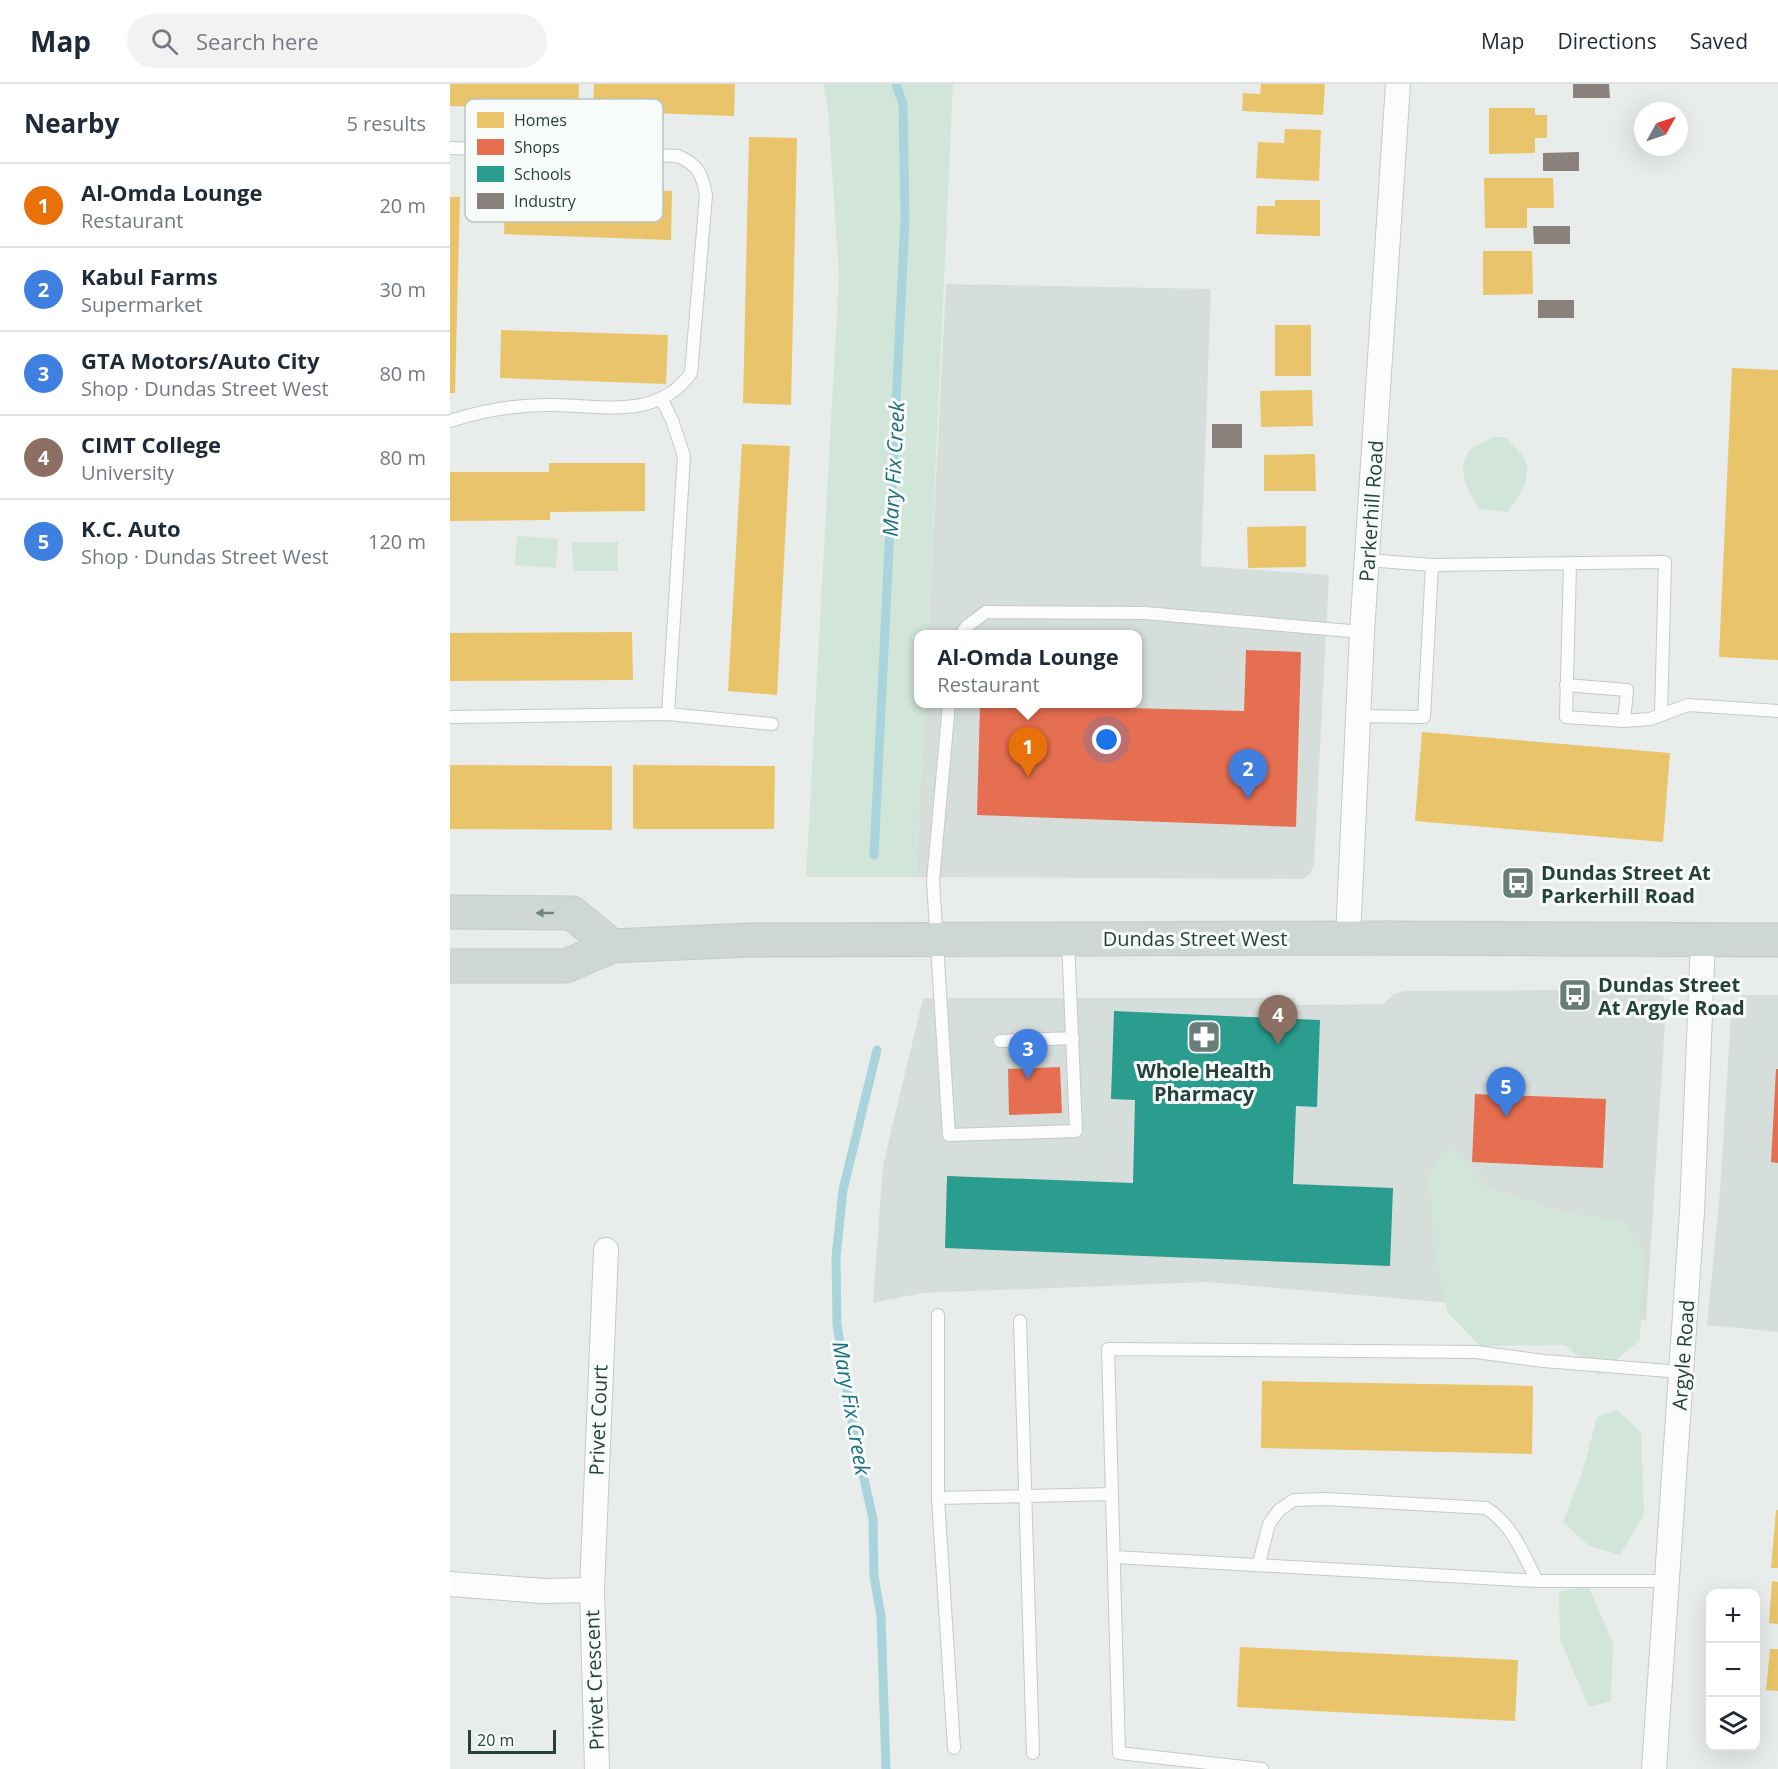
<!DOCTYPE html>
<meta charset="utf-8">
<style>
:root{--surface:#fff;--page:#f2f2f3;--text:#1f2937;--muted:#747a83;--line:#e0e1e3;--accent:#697e78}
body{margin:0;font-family:"Open Sans",sans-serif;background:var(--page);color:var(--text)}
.controls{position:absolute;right:18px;bottom:18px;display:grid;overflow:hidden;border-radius:12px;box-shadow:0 6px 24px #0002}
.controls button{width:54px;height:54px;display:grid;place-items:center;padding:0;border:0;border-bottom:2px solid var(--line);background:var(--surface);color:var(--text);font:30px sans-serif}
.compass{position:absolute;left:1184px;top:18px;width:54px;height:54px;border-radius:50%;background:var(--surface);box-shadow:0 6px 24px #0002;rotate:50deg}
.scale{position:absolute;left:18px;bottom:15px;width:88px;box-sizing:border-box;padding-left:6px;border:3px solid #24423a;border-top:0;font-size:16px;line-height:21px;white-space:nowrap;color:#24423a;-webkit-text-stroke:4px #f7fbf9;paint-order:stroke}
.you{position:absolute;left:657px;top:656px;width:21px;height:21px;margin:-15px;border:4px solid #fff;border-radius:50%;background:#1a73e8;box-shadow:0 0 0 9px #1a73e833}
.badge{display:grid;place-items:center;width:39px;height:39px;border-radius:50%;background:var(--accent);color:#fff;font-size:20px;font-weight:700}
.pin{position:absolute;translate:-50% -50px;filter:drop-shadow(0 2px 3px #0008)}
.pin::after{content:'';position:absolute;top:32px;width:21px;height:18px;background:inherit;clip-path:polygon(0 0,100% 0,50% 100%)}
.popup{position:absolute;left:464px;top:546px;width:228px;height:78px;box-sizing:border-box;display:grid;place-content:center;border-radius:12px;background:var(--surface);filter:drop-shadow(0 2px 4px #0005);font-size:20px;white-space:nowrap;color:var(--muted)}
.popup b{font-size:22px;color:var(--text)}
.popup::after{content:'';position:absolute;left:50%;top:100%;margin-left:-12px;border:12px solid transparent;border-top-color:var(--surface)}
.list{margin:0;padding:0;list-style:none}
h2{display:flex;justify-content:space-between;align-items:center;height:78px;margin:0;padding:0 24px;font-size:26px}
h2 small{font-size:20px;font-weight:400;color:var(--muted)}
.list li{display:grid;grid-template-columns:39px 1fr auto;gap:18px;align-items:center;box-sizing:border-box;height:84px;padding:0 24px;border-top:2px solid var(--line)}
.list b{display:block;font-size:22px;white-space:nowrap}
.list p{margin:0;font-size:20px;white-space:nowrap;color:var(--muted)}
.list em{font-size:20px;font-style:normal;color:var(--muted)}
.icon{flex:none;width:33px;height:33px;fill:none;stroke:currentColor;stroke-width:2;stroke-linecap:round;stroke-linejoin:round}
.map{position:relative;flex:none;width:1328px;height:1685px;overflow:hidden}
header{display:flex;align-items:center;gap:36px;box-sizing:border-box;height:84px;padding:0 30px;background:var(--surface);border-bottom:2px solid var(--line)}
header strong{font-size:28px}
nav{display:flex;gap:33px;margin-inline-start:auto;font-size:21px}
.search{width:420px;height:54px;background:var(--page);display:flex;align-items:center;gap:15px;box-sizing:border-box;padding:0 21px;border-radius:33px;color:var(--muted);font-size:22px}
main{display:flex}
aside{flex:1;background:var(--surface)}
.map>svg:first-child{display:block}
.built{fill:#d6dedb}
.green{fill:#d1e6d8}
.homes{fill:#e9c46a}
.shops{fill:#e76f51}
.schools{fill:#2a9d8f}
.industry{fill:#8a817c}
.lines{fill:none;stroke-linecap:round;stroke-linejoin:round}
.stream{stroke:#a9d4db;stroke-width:9}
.lane-casing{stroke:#c5cac8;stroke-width:14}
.street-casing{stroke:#c5cac8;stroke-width:26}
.primary-casing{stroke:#c3ccc9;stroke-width:35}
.lane{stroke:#fcfcfc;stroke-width:12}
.street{stroke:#fcfcfc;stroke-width:24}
.primary{stroke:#cfd7d5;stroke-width:33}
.oneway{fill:#718580}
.labels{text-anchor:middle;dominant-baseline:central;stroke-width:6;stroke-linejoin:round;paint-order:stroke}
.street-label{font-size:20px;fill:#24423a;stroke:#f7fbf9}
.poi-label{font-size:20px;font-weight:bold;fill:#24423a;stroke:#f7fbf9;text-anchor:start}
.water-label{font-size:21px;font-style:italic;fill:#1c6f80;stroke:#f7fbf9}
.key{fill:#f7fbf9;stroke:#b8c4c0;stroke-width:1.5}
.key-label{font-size:16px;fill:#24423a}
</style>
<header>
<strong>Map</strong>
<div class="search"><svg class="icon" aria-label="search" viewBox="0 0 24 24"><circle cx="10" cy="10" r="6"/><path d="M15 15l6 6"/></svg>Search here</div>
<nav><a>Map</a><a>Directions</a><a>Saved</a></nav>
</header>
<main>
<aside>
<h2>Nearby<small>5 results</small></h2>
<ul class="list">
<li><span class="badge" style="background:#e8710a">1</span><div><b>Al-Omda Lounge</b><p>Restaurant</p></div><em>20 m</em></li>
<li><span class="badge" style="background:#3f7fe0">2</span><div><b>Kabul Farms</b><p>Supermarket</p></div><em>30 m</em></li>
<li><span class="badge" style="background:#3f7fe0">3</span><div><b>GTA Motors/Auto City</b><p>Shop · Dundas Street West</p></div><em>80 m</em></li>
<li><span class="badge" style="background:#8d6e63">4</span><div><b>CIMT College</b><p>University</p></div><em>80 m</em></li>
<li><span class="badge" style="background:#3f7fe0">5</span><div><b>K.C. Auto</b><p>Shop · Dundas Street West</p></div><em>120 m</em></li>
</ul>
</aside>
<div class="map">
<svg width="1328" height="1685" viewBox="0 0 1328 1685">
<rect width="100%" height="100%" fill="#e8edeb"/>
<path class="built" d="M496 200 761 205 751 482 879 491 864 780 860 790 852 795 466 793 474 620H688V550H478Z
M1109 906 1199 907 1214 913 1215 939 1196 1236 758 1198 472 1209 423 1219 433 1081 473 914H845L846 921 933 920 944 910 954 907Z
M1292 911H1328V1248L1257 1241 1270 1108 1281 930Z"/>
<path class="green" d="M373 0H503L478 550H468V620H474L466 793H356L389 192 378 26Z
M1042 353 1056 354C1062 361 1071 368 1075 376 1083 393 1068 415 1058 428L1030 425C1018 408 1004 384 1021 365 1026 360 1037 357 1042 353Z
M67 452 108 455 106 484 65 481Z
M122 458H168V487H123Z
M999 1062 1037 1103 1113 1128 1173 1137 1194 1165 1190 1256 1149 1291 1115 1261 1030 1262 998 1229 984 1163 979 1089Z
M1167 1326 1191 1348 1194 1431 1170 1471 1139 1462 1113 1438 1133 1386 1147 1333Z
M1138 1501 1163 1559 1161 1617 1139 1623 1110 1556 1109 1508Z"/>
<path class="homes" d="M0 0H129L128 26 0 22Z
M144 0H285L284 32 143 27Z
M811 0H875L873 31 792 27 793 9 810 10Z
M1039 24H1085V31H1097V54H1085V69L1039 70Z
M835 45 871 46 869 97 806 94 808 58 834 59Z
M299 53 347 54 341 321 293 319Z
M1034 94H1103L1104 124H1077V144H1035Z
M55 102 222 107 221 156 54 150Z
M0 113H10L5 309H0Z
M825 116H870V152L806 150 807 122H825Z
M1033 167H1082L1083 210 1033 211Z
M825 241H861V292H825Z
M51 246 218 251 216 300 50 294Z
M1282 284 1328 286V576L1269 573Z
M862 306 863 342 811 343 810 307Z
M292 360 340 362 327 611 278 607Z
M865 370 866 407H814V371Z
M99 379H195V427L100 428V436L0 437V388H99Z
M856 442V483L798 484 797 443Z
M182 548 183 596 0 597V549Z
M972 648 1220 669 1213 758 965 737Z
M0 681 162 682V746L0 745Z
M183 681 325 682 324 745H183Z
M812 1297 1083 1302 1082 1370 811 1364Z
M1326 1426H1328V1484H1321Z
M1322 1497 1328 1498V1540L1319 1539Z
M790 1563 1068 1576 1065 1637 787 1623Z
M1320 1565H1328V1607L1316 1606Z"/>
<path class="shops" d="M796 566 851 568 846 743 527 731 530 620 794 627Z
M610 983 612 1029 559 1031 558 985Z
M1326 985H1328V1079L1321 1078Z
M1025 1010 1156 1015 1153 1084 1022 1078Z"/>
<path class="schools" d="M664 927 870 936 867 1023 846 1022 843 1100 943 1104 940 1182 495 1164 497 1092 683 1099 685 1016 661 1015Z"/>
<path class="industry" d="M1123 0H1159L1160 14H1123Z
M1129 68V87H1093V69Z
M1083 142H1120V160H1084Z
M1088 216H1124V234H1088Z
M762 340H792V364H762Z"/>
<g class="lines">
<path class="stream" d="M424 771 455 135 453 20 446 0
M427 966 393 1106 386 1173 387 1240 404 1350 423 1435 424 1492 431 1532 436 1685"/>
<defs>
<path id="lane" d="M0 64 228 72C248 81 252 89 256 111L241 289C206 338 149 320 96 321 63 321 31 327 0 337
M212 316 222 336 234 372 218 630
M917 476 982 481 1215 478 1211 631
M1120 480 1116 633 1174 637 1200 635 1238 621 1328 627
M511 550 517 542 536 528 695 529 912 548
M1116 601 1177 606 1174 637
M499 620 483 797 499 1051 626 1047 618 856
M907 632 974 633 982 481
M0 633 218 630 322 640
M550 957 623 954
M488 1231V1414L504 1664
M570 1237 583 1669
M488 1414 661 1410
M665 1473 1087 1497H1218
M809 1479 819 1440 829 1426 844 1416 876 1415 1036 1424C1063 1441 1073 1470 1087 1497
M812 1685 669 1669 658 1265 1026 1268 1094 1277 1231 1288"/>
<path id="street" d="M898 854 912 548 948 0
M0 1500 93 1507 142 1506
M147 1685 142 1506 156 1166
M1204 1685 1242 1128 1253 856"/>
<path id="primary" d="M0 828 122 829 162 862
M0 882H116L162 862 300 856 937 854 1328 856"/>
</defs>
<use href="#lane" class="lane-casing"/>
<use href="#street" class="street-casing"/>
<use href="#primary" class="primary-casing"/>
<use href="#lane" class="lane"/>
<use href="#street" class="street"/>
<use href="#primary" class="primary"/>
</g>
<defs><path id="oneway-solid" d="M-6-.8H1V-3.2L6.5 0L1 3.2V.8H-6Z" transform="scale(1.5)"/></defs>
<use class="oneway" href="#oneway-solid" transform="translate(95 829) rotate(-180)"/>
<defs>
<symbol id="bus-square" viewBox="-11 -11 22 22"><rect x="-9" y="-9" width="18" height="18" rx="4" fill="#697e78" stroke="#f7fbf9"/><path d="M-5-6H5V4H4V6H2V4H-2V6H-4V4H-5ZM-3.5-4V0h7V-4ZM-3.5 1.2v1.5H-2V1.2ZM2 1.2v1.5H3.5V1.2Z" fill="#fff"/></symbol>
<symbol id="pharmacy-square" viewBox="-11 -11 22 22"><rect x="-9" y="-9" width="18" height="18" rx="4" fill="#697e78" stroke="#f7fbf9"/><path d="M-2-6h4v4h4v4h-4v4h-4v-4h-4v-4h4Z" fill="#fff"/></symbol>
</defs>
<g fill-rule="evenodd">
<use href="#bus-square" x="1049" y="780" width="38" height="38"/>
<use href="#bus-square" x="1106" y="892" width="38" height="38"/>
<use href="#pharmacy-square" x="735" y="934" width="38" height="38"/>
</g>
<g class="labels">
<g class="street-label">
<text transform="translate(921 427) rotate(-86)">Parkerhill Road</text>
<text x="745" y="854">Dundas Street West</text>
<text transform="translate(1233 1271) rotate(-86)">Argyle Road</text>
<text transform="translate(148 1336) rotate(-88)">Privet Court</text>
<text transform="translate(144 1596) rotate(-92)">Privet Crescent</text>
</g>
<g class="poi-label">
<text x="1091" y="788">Dundas Street At<tspan x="1091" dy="23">Parkerhill Road</tspan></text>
<text x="1148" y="900">Dundas Street<tspan x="1148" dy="23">At Argyle Road</tspan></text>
<text x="754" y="986" text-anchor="middle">Whole Health<tspan x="754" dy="23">Pharmacy</tspan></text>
</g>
<g class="water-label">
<text transform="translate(443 385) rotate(-87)">Mary Fix Creek</text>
<text transform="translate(402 1324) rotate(80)">Mary Fix Creek</text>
</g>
</g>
<rect x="15" y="15" width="198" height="123" rx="9" class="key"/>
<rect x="27" y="28" width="27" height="16" fill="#e9c46a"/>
<rect x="27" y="55" width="27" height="16" fill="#e76f51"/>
<rect x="27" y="82" width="27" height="16" fill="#2a9d8f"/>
<rect x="27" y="109" width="27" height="16" fill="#8a817c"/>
<g class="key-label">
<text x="64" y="42">Homes</text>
<text x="64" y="69">Shops</text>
<text x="64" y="96">Schools</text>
<text x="64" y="123">Industry</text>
</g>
</svg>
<div class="controls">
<button>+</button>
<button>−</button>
<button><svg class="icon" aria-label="layers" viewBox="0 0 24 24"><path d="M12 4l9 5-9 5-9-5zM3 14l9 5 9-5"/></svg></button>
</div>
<svg class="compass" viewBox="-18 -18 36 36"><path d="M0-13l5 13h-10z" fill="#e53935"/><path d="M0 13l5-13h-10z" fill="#747a83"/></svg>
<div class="scale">20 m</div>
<div class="you"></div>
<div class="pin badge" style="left:578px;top:693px;background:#e8710a">1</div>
<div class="popup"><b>Al-Omda Lounge</b>Restaurant</div>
<div class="pin badge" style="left:798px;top:715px;background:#3f7fe0">2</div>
<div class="pin badge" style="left:578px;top:995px;background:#3f7fe0">3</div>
<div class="pin badge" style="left:828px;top:961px;background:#8d6e63">4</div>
<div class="pin badge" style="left:1056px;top:1033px;background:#3f7fe0">5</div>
</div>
</main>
